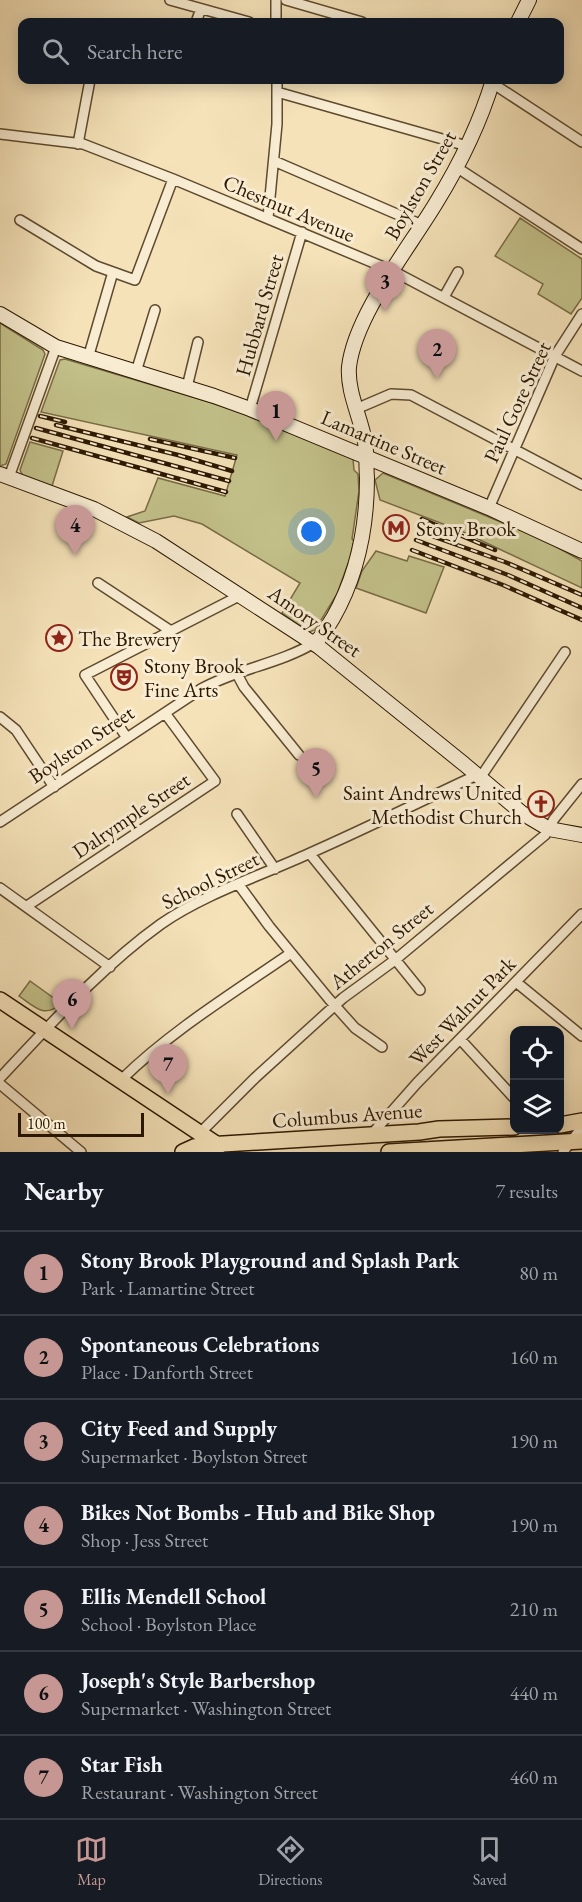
<!DOCTYPE html>
<meta charset="utf-8">
<style>
:root{--surface:#171b24;--page:#20242c;--text:#f1f3f6;--muted:#9ea1a6;--line:#363941;--accent:#c59692}
body{margin:0;font-family:"EB Garamond",serif;background:var(--page);color:var(--text)}
.controls{position:absolute;right:18px;bottom:18px;display:grid;overflow:hidden;border-radius:12px;box-shadow:0 3px 15px #0003}
.controls button{width:54px;height:54px;display:grid;place-items:center;padding:0;border:0;border-bottom:2px solid var(--line);background:var(--surface);color:var(--text);font:30px sans-serif}
.scale{position:absolute;left:18px;bottom:15px;width:126px;box-sizing:border-box;padding-left:6px;border:3px solid #2c1800;border-top:0;font-size:16px;line-height:21px;white-space:nowrap;color:#2c1800;-webkit-text-stroke:4px #f8ecd2;paint-order:stroke}
.you{position:absolute;left:312px;top:532px;width:21px;height:21px;margin:-15px;border:4px solid #fff;border-radius:50%;background:#1a73e8;box-shadow:0 0 0 9px #1a73e833}
.badge{display:grid;place-items:center;width:39px;height:39px;border-radius:50%;background:var(--accent);color:#111;font-size:20px;font-weight:700}
.pin{position:absolute;translate:-50% -50px;filter:drop-shadow(0 2px 3px #0008)}
.pin::after{content:'';position:absolute;top:32px;width:21px;height:18px;background:inherit;clip-path:polygon(0 0,100% 0,50% 100%)}
.list{margin:0;padding:0;list-style:none}
h2{display:flex;justify-content:space-between;align-items:center;height:78px;margin:0;padding:0 24px;font-size:26px}
h2 small{font-size:20px;font-weight:400;color:var(--muted)}
.list li{display:grid;grid-template-columns:39px 1fr auto;gap:18px;align-items:center;box-sizing:border-box;height:84px;padding:0 24px;border-top:2px solid var(--line)}
.list b{display:block;font-size:22px;white-space:nowrap}
.list p{margin:0;font-size:20px;white-space:nowrap;color:var(--muted)}
.list em{font-size:20px;font-style:normal;color:var(--muted)}
.icon{flex:none;width:33px;height:33px;fill:none;stroke:currentColor;stroke-width:2;stroke-linecap:round;stroke-linejoin:round}
.map{position:relative;flex:none;width:582px;height:1152px;overflow:hidden}
.search{position:absolute;background:var(--surface);box-shadow:0 3px 15px #0003;left:18px;right:18px;top:18px;height:66px;display:flex;align-items:center;gap:15px;box-sizing:border-box;padding:0 21px;border-radius:12px;color:var(--muted);font-size:22px}
.sheet{height:666px;background:var(--surface)}
nav{display:flex;justify-content:space-around;align-items:center;box-sizing:border-box;height:84px;border-top:2px solid var(--line);background:var(--surface);font-size:16px;color:var(--muted)}
nav a{display:grid;justify-items:center;gap:3px}
nav .on{color:var(--accent)}
.map>svg:first-child{display:block}
.green{fill:#c3c18a;stroke:#786c45;stroke-width:1.5}
.lines{fill:none;stroke-linecap:round;stroke-linejoin:round}
.street-casing{stroke:#5e4a2e;stroke-width:12}
.secondary-casing{stroke:#2c1800;stroke-width:16}
.primary-casing{stroke:#2c1800;stroke-width:18}
.street{stroke:#f8ecd2;stroke-width:9}
.secondary{stroke:#f8ecd2;stroke-width:14}
.primary{stroke:#f5e2b9;stroke-width:15}
.rail-casing{stroke:#2c1800;stroke-width:4.5}
.rail{stroke:#f8ecd2;stroke-width:2;stroke-dasharray:7;stroke-linecap:butt}
.labels{text-anchor:middle;dominant-baseline:central;stroke-width:6;stroke-linejoin:round;paint-order:stroke}
.street-label{font-size:21px;fill:#2c1800;stroke:#f8ecd2}
.poi-label{font-size:21px;fill:#2c1800;stroke:#f8ecd2;text-anchor:start}
</style>
<div class="map">
<svg width="582" height="1152" viewBox="0 0 582 1152">
<rect width="100%" height="100%" fill="#f5e2b9"/>
<filter id="stains"><feTurbulence type="fractalNoise" baseFrequency=".00333" numOctaves="4"/><feColorMatrix values="0 0 0 0 .2 0 0 0 0 .09 0 0 0 0 .02 0 0 0 .5 -.17"/></filter>
<radialGradient id="worn" r=".72"><stop offset=".6" stop-color="#630" stop-opacity="0"/><stop offset="1" stop-color="#630" stop-opacity=".3"/></radialGradient>
<path class="green" d="M520 218 582 259V298L571 314 538 294 543 284 495 256Z
M0 323 43 350 45 354 6 464 0 466Z
M65 359 206 401 242 413 353 459 354 470 358 474 359 491 352 539 354 541 350 558 337 594 315 630 309 632 282 613 300 583 202 524 174 516 139 523 127 517 145 511 158 478 225 496 237 455 41 412 60 360Z
M30 442 63 451 52 486 23 476 20 470Z
M383 473 544 540 582 561V588L459 530 380 500 375 480Z
M376 551 407 561 409 556 444 567 426 613 356 588 362 571Z
M30 981 62 1004C43 1018 36 1008 19 996Z"/>
<g class="lines">
<defs>
<path id="street" d="M170 0 249 22
M276 0V22
M286 0 362 22
M196 22 201 9
M492 83 582 142
M277 92 467 146
M0 134 83 144 173 179 393 271 582 371
M78 144 90 80
M274 161 422 225
M456 167 582 249
M268 218 277 124V80
M20 220 96 266 135 280 173 179
M444 297 458 272
M88 358 113 272
M136 372 155 310
M187 387 198 342
M250 409 302 232
M356 409 391 394 411 395 582 485
M9 477 56 347
M489 508 555 356 582 314
M98 583 171 631
M237 674 244 687 299 755
M0 717 16 730 54 787
M127 738 85 675 241 595
M480 778 565 652
M237 814 275 869
M0 822 201 689C236 669 279 664 314 643
M310 854 420 990
M239 885 269 926 329 999 355 1028 382 1047
M0 888 110 967
M27 906 215 781 165 713
M516 982 582 1036
M460 1039 514 1098
M0 1078C50 1025 101 967 161 924 204 894 260 876 308 854 365 829 421 801 477 775
M121 1080C171 1031 233 993 291 953
M0 1084 81 1152
M200 1133 255 1078 343 998 395 960 545 835 554 819 582 784
M371 1135 417 1083 582 914
M563 1152 582 1127"/>
<path id="secondary" d="M518 22 529 0
M0 314 56 347 214 396 250 409 489 508 582 551
M0 474 94 509 156 541 319 647 464 764 522 813 549 829 582 835
M314 643C323 637 327 627 333 618 358 574 367 528 367 478 366 466 367 454 365 442 361 418 347 392 349 367 355 315 409 248 436 203 460 164 480 123 493 80"/>
<path id="primary" d="M0 1000 219 1146
M560 1125 582 1121
M183 1152 194 1147 207 1145 419 1132 439 1129 514 1127
M389 1152 582 1141"/>
</defs>
<use href="#street" class="street-casing"/>
<use href="#secondary" class="secondary-casing"/>
<use href="#primary" class="primary-casing"/>
<use href="#street" class="street"/>
<use href="#secondary" class="secondary"/>
<use href="#primary" class="primary"/>
<defs>
<path id="rail" d="M40 416 65 422
M56 425 178 455 232 471
M36 428 229 481
M32 438 226 492
M150 439 235 458
M422 519 495 550
M418 531 505 562 582 595
M416 540 508 575 582 608
M412 550 503 585 582 620"/>
</defs>
<use href="#rail" class="rail-casing"/>
<use href="#rail" class="rail"/>
</g>
<defs>
<symbol id="metro-ring" viewBox="-11 -11 22 22"><circle r="9.5" fill="#f8ecd2" stroke="#8f2418" stroke-width="1.5"/><path d="M-5.5 5V-5H-3L0 0L3-5H5.5V5H3V-.5L0 4L-3-.5V5Z" fill="#8f2418"/></symbol>
<symbol id="sight-ring" viewBox="-11 -11 22 22"><circle r="9.5" fill="#f8ecd2" stroke="#8f2418" stroke-width="1.5"/><path d="M0-6L1.8-2.2L6-1.7L2.9 1.2L3.7 5.4L0 3.3L-3.7 5.4L-2.9 1.2L-6-1.7L-1.8-2.2Z" fill="#8f2418"/></symbol>
<symbol id="theatre-ring" viewBox="-11 -11 22 22"><circle r="9.5" fill="#f8ecd2" stroke="#8f2418" stroke-width="1.5"/><path d="M-5-5.5Q0-4 5-5.5V0Q5 5 0 6Q-5 5-5 0ZM-3.3-2.5H-1v1.5H-3.3ZM1-2.5H3.3v1.5H1ZM-2.8 1Q0 5.5 2.8 1Z" fill="#8f2418"/></symbol>
<symbol id="church-ring" viewBox="-11 -11 22 22"><circle r="9.5" fill="#f8ecd2" stroke="#8f2418" stroke-width="1.5"/><path d="M-1.2-6h2.4v3.5h3.3v2.4h-3.3V6h-2.4V-.1h-3.3v-2.4h3.3Z" fill="#8f2418"/></symbol>
</defs>
<g fill-rule="evenodd">
<use href="#metro-ring" x="381" y="513" width="30" height="30"/>
<use href="#sight-ring" x="44" y="623" width="30" height="30"/>
<use href="#theatre-ring" x="109" y="662" width="30" height="30"/>
<use href="#church-ring" x="526" y="789" width="30" height="30"/>
</g>
<g class="labels">
<g class="street-label">
<text transform="translate(420 185) rotate(-60)">Boylston Street</text>
<text transform="translate(289 208) rotate(23)">Chestnut Avenue</text>
<text transform="translate(259 315) rotate(-74)">Hubbard Street</text>
<text transform="translate(517 402) rotate(-65)">Paul Gore Street</text>
<text transform="translate(384 442) rotate(23)">Lamartine Street</text>
<text transform="translate(315 621) rotate(35)">Amory Street</text>
<text transform="translate(81 744) rotate(-34)">Boylston Street</text>
<text transform="translate(131 815) rotate(-34)">Dalrymple Street</text>
<text transform="translate(210 880) rotate(-26)">School Street</text>
<text transform="translate(381 945) rotate(-39)">Atherton Street</text>
<text transform="translate(462 1011) rotate(-46)">West Walnut Park</text>
<text transform="translate(347 1115) rotate(-4)">Columbus Avenue</text>
</g>
<g class="poi-label">
<text x="416" y="528">Stony Brook</text>
<text x="78" y="638">The Brewery</text>
<text x="144" y="665">Stony Brook<tspan x="144" dy="24">Fine Arts</tspan></text>
<text x="522" y="792" text-anchor="end">Saint Andrews United<tspan x="522" dy="24">Methodist Church</tspan></text>
</g>
</g>
<rect width="100%" height="100%" filter="url(#stains)"/>
<rect width="100%" height="100%" fill="url(#worn)"/>
</svg>
<div class="controls">
<button><svg class="icon" aria-label="locate" viewBox="0 0 24 24"><circle cx="12" cy="12" r="6"/><path d="M12 2v4M12 18v4M2 12h4M18 12h4"/></svg></button>
<button><svg class="icon" aria-label="layers" viewBox="0 0 24 24"><path d="M12 4l9 5-9 5-9-5zM3 14l9 5 9-5"/></svg></button>
</div>
<div class="scale">100 m</div>
<div class="you"></div>
<div class="pin badge" style="left:276px;top:441px">1</div>
<div class="pin badge" style="left:437px;top:379px">2</div>
<div class="pin badge" style="left:385px;top:311px">3</div>
<div class="pin badge" style="left:75px;top:555px">4</div>
<div class="pin badge" style="left:316px;top:798px">5</div>
<div class="pin badge" style="left:72px;top:1029px">6</div>
<div class="pin badge" style="left:168px;top:1094px">7</div>
<div class="search"><svg class="icon" aria-label="search" viewBox="0 0 24 24"><circle cx="10" cy="10" r="6"/><path d="M15 15l6 6"/></svg>Search here</div>
</div>
<section class="sheet">
<h2>Nearby<small>7 results</small></h2>
<ul class="list">
<li><span class="badge">1</span><div><b>Stony Brook Playground and Splash Park</b><p>Park · Lamartine Street</p></div><em>80 m</em></li>
<li><span class="badge">2</span><div><b>Spontaneous Celebrations</b><p>Place · Danforth Street</p></div><em>160 m</em></li>
<li><span class="badge">3</span><div><b>City Feed and Supply</b><p>Supermarket · Boylston Street</p></div><em>190 m</em></li>
<li><span class="badge">4</span><div><b>Bikes Not Bombs - Hub and Bike Shop</b><p>Shop · Jess Street</p></div><em>190 m</em></li>
<li><span class="badge">5</span><div><b>Ellis Mendell School</b><p>School · Boylston Place</p></div><em>210 m</em></li>
<li><span class="badge">6</span><div><b>Joseph's Style Barbershop</b><p>Supermarket · Washington Street</p></div><em>440 m</em></li>
<li><span class="badge">7</span><div><b>Star Fish</b><p>Restaurant · Washington Street</p></div><em>460 m</em></li>
</ul>
</section>
<nav>
<a class="on"><svg class="icon" aria-label="map" viewBox="0 0 24 24"><path d="M3 6l6-2 6 2 6-2v14l-6 2-6-2-6 2zM9 4v14M15 6v14"/></svg>Map</a>
<a><svg class="icon" aria-label="directions" viewBox="0 0 24 24"><path d="M12 3l9 9-9 9-9-9zM9 14v-3h6M13 9l2 2-2 2"/></svg>Directions</a>
<a><svg class="icon" aria-label="saved" viewBox="0 0 24 24"><path d="M7 4h10v16l-5-4-5 4z"/></svg>Saved</a>
</nav>
